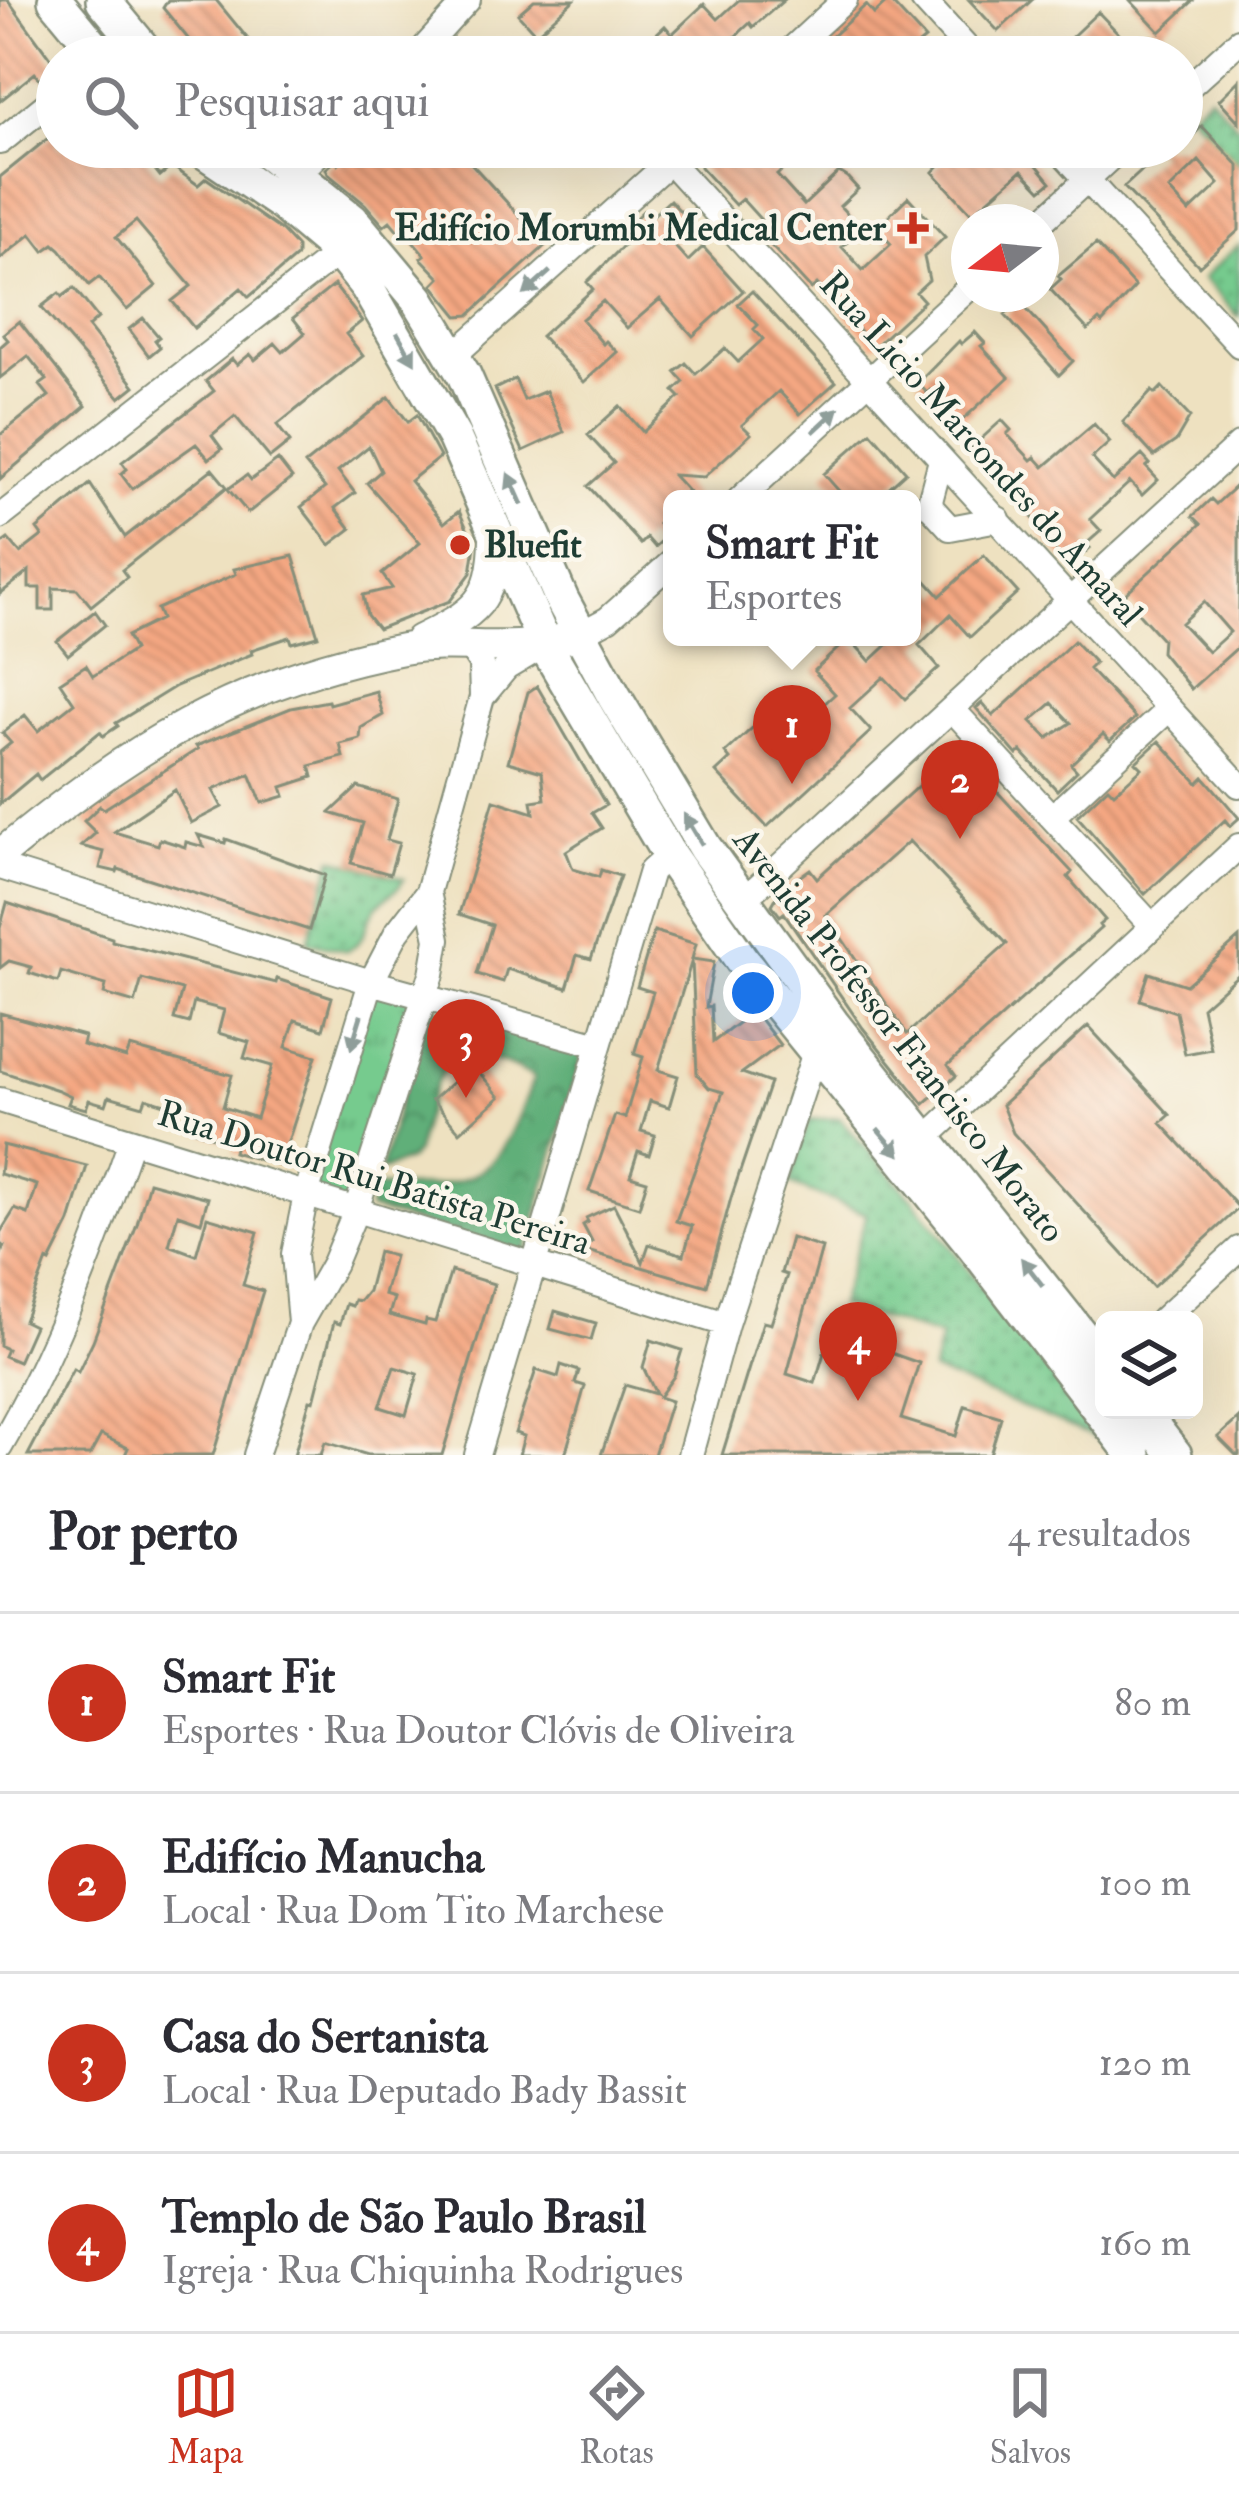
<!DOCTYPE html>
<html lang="pt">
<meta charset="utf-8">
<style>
:root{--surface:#fff;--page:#f2f2f3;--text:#2b2b33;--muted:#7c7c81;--line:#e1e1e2;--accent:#c8321e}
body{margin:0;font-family:"IM FELL Double Pica",serif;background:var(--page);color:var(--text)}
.controls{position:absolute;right:36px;bottom:36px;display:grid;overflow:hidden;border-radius:18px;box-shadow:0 12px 48px #0002}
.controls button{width:108px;height:108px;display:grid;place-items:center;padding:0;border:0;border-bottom:3px solid var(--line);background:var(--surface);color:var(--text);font:60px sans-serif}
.compass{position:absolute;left:951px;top:204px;width:108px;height:108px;border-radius:50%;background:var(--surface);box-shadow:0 12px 48px #0002;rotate:254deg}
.you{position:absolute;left:753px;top:993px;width:42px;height:42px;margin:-30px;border:9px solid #fff;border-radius:50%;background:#1a73e8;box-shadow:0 0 0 18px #1a73e833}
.badge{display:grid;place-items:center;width:78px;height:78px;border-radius:50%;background:var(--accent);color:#fff;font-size:39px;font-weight:700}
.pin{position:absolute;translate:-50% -99px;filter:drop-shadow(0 3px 6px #0008)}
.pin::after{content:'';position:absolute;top:63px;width:42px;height:36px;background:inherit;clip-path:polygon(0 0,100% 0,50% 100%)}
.popup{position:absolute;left:663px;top:490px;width:258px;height:156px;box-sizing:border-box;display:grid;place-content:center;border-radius:18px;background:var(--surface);filter:drop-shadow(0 3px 9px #0005);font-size:39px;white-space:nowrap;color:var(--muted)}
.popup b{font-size:45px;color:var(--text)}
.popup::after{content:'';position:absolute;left:50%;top:100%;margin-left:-24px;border:24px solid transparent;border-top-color:var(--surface)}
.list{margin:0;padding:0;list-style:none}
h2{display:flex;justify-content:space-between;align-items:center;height:156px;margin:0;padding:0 48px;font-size:51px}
h2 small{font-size:39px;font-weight:400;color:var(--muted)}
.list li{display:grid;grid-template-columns:78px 1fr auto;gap:36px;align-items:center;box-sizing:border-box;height:180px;padding:0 48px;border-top:3px solid var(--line)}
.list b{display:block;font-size:45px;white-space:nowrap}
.list p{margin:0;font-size:39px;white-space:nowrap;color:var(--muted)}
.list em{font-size:39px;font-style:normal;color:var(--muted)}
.icon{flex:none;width:66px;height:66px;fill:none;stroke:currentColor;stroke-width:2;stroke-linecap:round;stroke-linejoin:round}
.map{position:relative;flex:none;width:1239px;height:1455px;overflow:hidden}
.search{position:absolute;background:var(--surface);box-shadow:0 12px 48px #0002;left:36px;right:36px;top:36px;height:132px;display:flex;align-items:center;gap:30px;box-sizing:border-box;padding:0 42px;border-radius:66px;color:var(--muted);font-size:45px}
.sheet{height:876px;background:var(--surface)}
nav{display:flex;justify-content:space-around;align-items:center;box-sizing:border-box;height:168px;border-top:3px solid var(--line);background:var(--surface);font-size:33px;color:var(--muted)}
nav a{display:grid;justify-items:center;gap:6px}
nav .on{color:var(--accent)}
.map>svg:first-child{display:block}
.grass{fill:url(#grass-dots);stroke:#4a8461;stroke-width:3}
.forest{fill:url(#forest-crowns);stroke:#407656;stroke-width:3}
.park{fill:url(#park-tufts);stroke:#4a8461;stroke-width:3}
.building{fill:url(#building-back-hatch);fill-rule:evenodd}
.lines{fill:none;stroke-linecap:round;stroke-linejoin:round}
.minor-casing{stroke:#868f7a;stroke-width:28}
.major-casing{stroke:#868f7a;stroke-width:34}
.highway-casing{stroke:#868f7a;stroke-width:38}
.minor{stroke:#fff;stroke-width:24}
.major{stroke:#fff;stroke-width:30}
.highway{stroke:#fff;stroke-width:33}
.oneway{fill:#8f9e9a}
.poi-dot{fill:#c8321e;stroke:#fbf7ec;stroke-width:4.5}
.labels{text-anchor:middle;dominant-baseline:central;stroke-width:9;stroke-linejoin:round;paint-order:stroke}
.poi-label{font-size:36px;font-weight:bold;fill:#1f3d34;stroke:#fbf7ec;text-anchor:end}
.street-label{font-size:36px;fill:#1f3d34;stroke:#fbf7ec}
</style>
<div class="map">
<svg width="1239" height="1455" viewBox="0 0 1239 1455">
<defs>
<pattern id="grass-dots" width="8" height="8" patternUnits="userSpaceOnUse" patternTransform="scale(3)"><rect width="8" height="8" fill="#76cb8e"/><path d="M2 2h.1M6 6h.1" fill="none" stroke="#60a675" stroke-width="1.8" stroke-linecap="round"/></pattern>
<pattern id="forest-crowns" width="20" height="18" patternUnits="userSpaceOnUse" patternTransform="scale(3)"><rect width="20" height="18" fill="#60af79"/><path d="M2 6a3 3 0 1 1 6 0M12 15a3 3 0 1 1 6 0" fill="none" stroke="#4f9064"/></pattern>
<pattern id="park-tufts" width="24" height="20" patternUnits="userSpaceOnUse" patternTransform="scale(3)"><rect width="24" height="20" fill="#76cb8e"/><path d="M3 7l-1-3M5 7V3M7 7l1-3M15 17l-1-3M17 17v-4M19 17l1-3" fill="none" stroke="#60a675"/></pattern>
<pattern id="building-back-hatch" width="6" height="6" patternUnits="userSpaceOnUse" patternTransform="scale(3)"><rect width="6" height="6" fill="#f5a782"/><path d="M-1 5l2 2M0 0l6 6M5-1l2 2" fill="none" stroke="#c6896b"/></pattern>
</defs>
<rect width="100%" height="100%" fill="#fbf7ec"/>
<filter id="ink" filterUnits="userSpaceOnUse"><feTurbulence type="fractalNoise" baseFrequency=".00833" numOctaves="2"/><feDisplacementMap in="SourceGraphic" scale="24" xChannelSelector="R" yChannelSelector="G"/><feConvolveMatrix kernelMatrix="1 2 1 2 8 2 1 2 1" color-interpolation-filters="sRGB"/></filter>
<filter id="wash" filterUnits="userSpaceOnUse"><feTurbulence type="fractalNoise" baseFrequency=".004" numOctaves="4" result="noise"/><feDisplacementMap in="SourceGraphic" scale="48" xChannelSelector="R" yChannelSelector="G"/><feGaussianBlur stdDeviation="2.7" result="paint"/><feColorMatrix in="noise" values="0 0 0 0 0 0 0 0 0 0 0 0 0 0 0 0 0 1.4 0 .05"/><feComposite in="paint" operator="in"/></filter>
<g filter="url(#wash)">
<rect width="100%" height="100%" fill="#eee1c0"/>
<path class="grass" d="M1209 95 1239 128V166L1190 113Z
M1239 245V317L1203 278Z
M333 858 404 879C395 896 384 895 375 909 364 926 367 939 347 951L308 942Z
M839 1118 914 1200 1099 1438 932 1371 941 1337 839 1305 867 1214 790 1184 809 1120Z"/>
<path class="forest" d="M427 1005 584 1051 525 1254 369 1209 375 1187C483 1189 498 1177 534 1077 442 1027 435 1075 416 1152L409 1160 380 1171Z"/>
<path class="park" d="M371 982 424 996 356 1210 306 1195Z"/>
<g id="blocks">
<path class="building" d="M0 0H8L56 66 40 79 35 73 0 101Z
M168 0H216L252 44 237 57H203L163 8Z
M534 0H574L536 34 518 14Z
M739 0H784L753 27 750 23 713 57H608L631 36 641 48 665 26 672 34 704 4 718 19Z
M889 0 925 39 919 44 931 57H842L827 41 866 5 874 14Z
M969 0H1032L998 31Z
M1130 0H1194L1160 32Z
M1098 12 1120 35 1141 57H1064L1058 50Z
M1239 80V122L1219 100Z
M1202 126 1239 166V230L1199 266 1124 187 1160 154 1153 147H1182ZM1199 161 1219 184 1189 212 1169 190Z
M57 131V147H137L160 176 172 166 198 185 206 178 282 231 297 247V256L249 297 241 288 194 328 172 301 191 286 136 221 116 237 156 286 127 310 99 277 89 285 60 249 54 244 44 251 31 234 0 259V177Z
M357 147H365L376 159 389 147H485L469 161 546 245 469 315 458 316 433 285 440 278 421 258 425 255 408 235 404 238 390 221 384 226 365 204 328 174 326 169 335 161 338 164Z
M713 147H807L777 175 804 205 839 172 847 177 858 189 840 206 861 229 842 247 863 270 891 244 876 228 908 197 945 237 924 257 929 280 916 292 924 301 874 347 817 284 811 289 763 237 770 230 742 199 735 205 700 167V160Z
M956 147H1017L1025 155 1027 153 1051 182 1041 190 1022 170 972 214 933 172Z
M670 200 690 222 670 241 688 261 703 247 743 291 693 336 660 299 627 328 603 301 582 319 603 344 606 341 617 352 584 382 541 336 593 289 587 282 636 233 628 225 643 211 650 218Z
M1096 244 1135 287 1102 323 1099 320 1088 330 1050 289 1061 279 1058 276Z
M334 285 362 321 346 334 363 356 277 425 290 442 270 458 235 416 212 435 222 449 209 459 196 444 132 489 121 474 127 469 122 462 214 391 206 381 232 359 237 365 250 354 255 360 275 343 283 352 305 333 293 318Z
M74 288 98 318 88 327 135 386 120 398 41 307 59 293 62 297Z
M752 291 836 382 800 414 779 391 742 425 751 434 704 477 673 475 695 499H672V510L658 524 668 535 655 547 647 538 641 544 588 486 614 463 588 435 620 406 643 432 680 397 674 391 684 382 675 372 686 363 696 374 725 348 738 362 763 339 754 329 758 325 738 304Z
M1019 301 1073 361 1059 375 1005 315Z
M143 318 159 337 155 340 160 347 149 356 129 329Z
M19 321 86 406 0 479V435L49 396 40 385 47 380 28 356 0 378V347L8 340 3 334Z
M975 332 985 343 981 346 1009 377 957 425 930 390 927 393 918 383 959 341 961 344Z
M515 379 524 400 546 391 564 432 523 451 495 389Z
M1162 387 1190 417 1176 441 1154 456 1123 422 1152 391 1155 394Z
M389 397 408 422 417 415 440 457 410 481 444 523 459 511 475 546 471 573 450 601 378 629 367 615 363 595 392 588 382 574 420 543 367 483 381 471 369 446 338 471 355 493 335 508 351 529 330 545 301 507 325 488 305 464Z
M1002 420 1011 430 1007 434 1031 460 1035 457 1044 467 1094 424 1110 442 1092 458 1113 481 1142 455 1150 464 1146 467 1158 480 1142 495 1130 482 1090 519 1101 531 1086 544 1090 548 1070 566 1038 531 1042 528 970 449Z
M871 432 906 472 876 499H846L824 474Z
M278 460 292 478 248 513 228 489 247 475 251 480Z
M212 469 227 487 122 570 127 577 91 606 77 589 53 588V610H40V588H29V571L0 594V545L8 539 20 553 42 536 37 529 90 484 125 537Z
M1239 483V646L1191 689 1161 652 1162 639 1123 596 1201 524 1193 516 1211 499 1216 504ZM1204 602 1230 632 1208 652 1181 623Z
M984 555 1018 593 970 637 950 615 919 645 939 668 905 699 884 677 850 708 871 731 767 827 716 772 730 759 725 753 771 711 792 733 835 694 814 671 849 638 870 661 896 637H912V565L940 596Z
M293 556 318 636 292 643 290 637 251 650 252 654 176 686 116 723 118 726 103 736 100 732 40 780 36 774 0 804V752L11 743 2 733 25 715 38 731 74 703 60 682 86 665 93 676 134 650 127 636 161 619 157 609 236 574 234 569Z
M95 611 105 625 68 655 57 641Z
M1074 641 1095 663 1089 669 1135 718 1110 741 1103 734 1071 764 1077 771 1057 790 1021 751 1017 755 976 708 982 703 993 716ZM1052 703 1071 723 1048 738 1031 721Z
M537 686 606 805 592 813 602 828 566 851 573 869 599 877 601 870 620 876 591 959 577 955 567 988 507 969 503 982 477 974 492 925 459 914 494 800 534 813 532 801 545 799 542 772 508 762 528 692Z
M376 691 383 715 361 728 360 739 340 744 343 757 310 766 313 777 282 787 285 796 262 803 250 774 213 790 222 807 191 823 175 790 114 832 158 845 160 839 185 847 186 842 204 847 198 835 225 843 226 839 325 875 309 930 118 869 117 872 100 868 104 852 81 846 96 833 84 821 100 806 104 809 198 749 196 746 291 708 328 701 329 704Z
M1159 741 1198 783 1204 777 1239 818 1230 826 1225 820 1145 894 1077 816 1108 787 1114 793 1142 768 1136 762Z
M963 745 996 781 991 785 1072 872 1068 877 1105 920 1099 925 1101 928 948 1065 956 1076 924 1104 863 1028 784 913 780 916 772 905 780 891 810 869 817 878ZM909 841 1007 944 907 1034 826 915Z
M358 787 398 799 387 840 399 843 390 874 351 863 363 823 330 813Z
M7 903 112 938V941L276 983 277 979 332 997 323 1029 295 1020 286 1047 316 1056 280 1166 233 1152 235 1144 192 1130 197 1114 146 1098 143 1106 109 1096 106 1105 89 1100 86 1109 68 1104 71 1096 58 1090 0 1071V1013L84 1036 82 1045 126 1058 130 1047 232 1075 223 1107 256 1118 272 1066 244 1058 249 1042 218 1033 224 1010 194 1002 189 1023 174 1019 182 990 142 979 135 1003 104 994 106 985 61 972 58 982 29 973 31 967 9 961 0 968V928Z
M654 931 696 944 692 959 714 962 706 1007 711 1006 713 1042 754 1011 780 1045 742 1073 770 1083 731 1198 707 1286 580 1249 592 1242 583 1225 588 1222 586 1218 614 1205 643 1262 649 1244 684 1255 692 1226 676 1221 723 1092 709 1088 697 1074 692 960 658 1070 678 1076 669 1107 650 1101 641 1131 655 1135 649 1155 638 1151 630 1176 647 1181 639 1207 589 1191 615 1115 625 1118 643 1057 634 1054 653 992 637 987Z
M1239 938V974L1202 1007 1211 1049 1185 1054 1176 1012 1140 1000 1149 973 1186 985Z
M1088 1026 1170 1115 1161 1123 1239 1208 1153 1287 1013 1133 1002 1105Z
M473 1065 500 1097 460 1132 432 1100Z
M3 1145 87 1166 70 1222 50 1262 47 1260 24 1321 34 1326 18 1362 4 1356 7 1349 0 1346V1257L4 1246 0 1244V1233L15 1209 28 1214 37 1185 0 1174Z
M149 1182 208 1198 201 1222 178 1214 169 1245 196 1255 207 1217 258 1232 243 1285 263 1291 213 1455H125L128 1448 101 1435 90 1455H28L73 1369 78 1372 93 1341 137 1224Z
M791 1238 822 1248 787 1374 815 1383 830 1333 861 1343 865 1330 892 1339 888 1352 919 1363 901 1419 956 1436 965 1406 1001 1417 990 1455H722L763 1322 771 1324 787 1275 781 1273Z
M378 1252 394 1256 384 1295 394 1298 389 1315 425 1325 426 1320 435 1322 451 1271 494 1284 442 1455H368L325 1442 321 1455H294L310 1400 314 1401 334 1322 340 1324 346 1304 352 1306 354 1300 360 1301 368 1291ZM394 1367 418 1374 406 1415 380 1407Z
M555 1311 596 1323 591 1340 550 1329Z
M651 1340 682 1350 674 1376 659 1397 671 1401 654 1455H601L625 1385 656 1394 643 1367Z
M561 1365 579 1371 575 1383 585 1386 565 1455H519L524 1436 515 1433 536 1370 558 1377Z
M1239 1418V1455H1236L1218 1437Z"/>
</g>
</g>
<g filter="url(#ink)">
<use href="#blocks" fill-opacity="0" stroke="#868f7a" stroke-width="3"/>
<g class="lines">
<defs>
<path id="minor" d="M923 0 975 57
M416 57 468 0
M783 57 845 0
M1182 93 1239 41
M0 142 57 96
M1057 147 1239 345
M670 162 1239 785
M296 188 303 169 325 147
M1041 222 1122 147
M453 356 686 147
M941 460 929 505 950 528 998 519
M740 499 969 288
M0 517 339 252
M580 634 608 619 672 562
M482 697 506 668 543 646
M953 710 1152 926
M1052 817 1169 709
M0 867 371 982 599 1045
M741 902 1239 445
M0 1100 726 1324
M926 1138 1239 846
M1162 1320 1239 1249
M300 1323 294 1254 306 1195 371 982 397 932 428 892 482 697 481 664 468 644
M0 1447C56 1351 95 1245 131 1141
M256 1455 300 1323 334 1263 356 1210 432 974 438 939 428 892
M477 1455 651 871 669 855
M690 1455 726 1324 815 1052"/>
<path id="major" d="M420 640C475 613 494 602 495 538
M0 855C129 749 235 681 403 649 458 639 514 655 566 638"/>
<path id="highway" d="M55 0 102 57
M103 0 150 57
M198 147 281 203 339 252 367 287 454 437 545 645 669 855 741 959 973 1245 1134 1455
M261 147 352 220 418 299 464 375 562 600 614 696 705 848 832 1023 1104 1364
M1140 1410 1175 1455"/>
</defs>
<use href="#minor" class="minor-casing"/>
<use href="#major" class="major-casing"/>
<use href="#highway" class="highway-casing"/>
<use href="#minor" class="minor"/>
<use href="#major" class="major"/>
<use href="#highway" class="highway"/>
</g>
<defs><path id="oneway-solid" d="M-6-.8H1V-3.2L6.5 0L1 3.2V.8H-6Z" transform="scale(3)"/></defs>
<g class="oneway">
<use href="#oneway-solid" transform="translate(537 283) rotate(138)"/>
<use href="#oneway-solid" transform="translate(406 348) rotate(60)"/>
<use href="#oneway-solid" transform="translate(826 420) rotate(-43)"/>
<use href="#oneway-solid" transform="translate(515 489) rotate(-114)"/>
<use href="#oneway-solid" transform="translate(693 829) rotate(-121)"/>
<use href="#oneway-solid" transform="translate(356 1032) rotate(107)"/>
<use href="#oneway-solid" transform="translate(889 1142) rotate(49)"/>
<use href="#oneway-solid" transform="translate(1032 1272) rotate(-128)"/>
</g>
</g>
<g class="poi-dot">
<path d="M907 210h12v12h12v12h-12v12h-12v-12h-12v-12h12z"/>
<circle cx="460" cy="545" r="12"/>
</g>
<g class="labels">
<g class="poi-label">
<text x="886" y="228">Edifício Morumbi Medical Center</text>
<text x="484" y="545" text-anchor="start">Bluefit</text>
</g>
<g class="street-label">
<text transform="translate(981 449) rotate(48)">Rua Licio Marcondes do Amaral</text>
<text transform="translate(899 1035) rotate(52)">Avenida Professor Francisco Morato</text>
<text transform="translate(374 1178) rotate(17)">Rua Doutor Rui Batista Pereira</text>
</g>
</g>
</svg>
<div class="controls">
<button><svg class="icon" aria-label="layers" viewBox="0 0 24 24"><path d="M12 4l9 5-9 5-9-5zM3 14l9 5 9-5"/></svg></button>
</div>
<svg class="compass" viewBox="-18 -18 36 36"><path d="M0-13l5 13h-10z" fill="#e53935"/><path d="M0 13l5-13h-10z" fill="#7c7c81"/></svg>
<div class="you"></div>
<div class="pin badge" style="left:792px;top:784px">1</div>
<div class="popup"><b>Smart Fit</b>Esportes</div>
<div class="pin badge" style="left:960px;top:839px">2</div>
<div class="pin badge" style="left:466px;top:1098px">3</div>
<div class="pin badge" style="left:858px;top:1401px">4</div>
<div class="search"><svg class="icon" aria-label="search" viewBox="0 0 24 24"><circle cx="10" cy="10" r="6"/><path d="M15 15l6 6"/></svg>Pesquisar aqui</div>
</div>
<section class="sheet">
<h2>Por perto<small>4 resultados</small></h2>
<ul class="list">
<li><span class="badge">1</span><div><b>Smart Fit</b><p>Esportes · Rua Doutor Clóvis de Oliveira</p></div><em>80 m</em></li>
<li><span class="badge">2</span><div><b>Edifício Manucha</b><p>Local · Rua Dom Tito Marchese</p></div><em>100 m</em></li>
<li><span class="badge">3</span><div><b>Casa do Sertanista</b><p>Local · Rua Deputado Bady Bassit</p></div><em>120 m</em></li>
<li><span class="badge">4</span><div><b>Templo de São Paulo Brasil</b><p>Igreja · Rua Chiquinha Rodrigues</p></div><em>160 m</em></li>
</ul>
</section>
<nav>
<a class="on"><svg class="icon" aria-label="map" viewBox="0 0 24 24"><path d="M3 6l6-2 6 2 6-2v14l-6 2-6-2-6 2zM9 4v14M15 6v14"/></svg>Mapa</a>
<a><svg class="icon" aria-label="directions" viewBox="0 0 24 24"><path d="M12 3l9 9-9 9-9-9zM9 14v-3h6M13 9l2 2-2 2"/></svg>Rotas</a>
<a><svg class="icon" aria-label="saved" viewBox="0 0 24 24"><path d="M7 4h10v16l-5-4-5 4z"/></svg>Salvos</a>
</nav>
